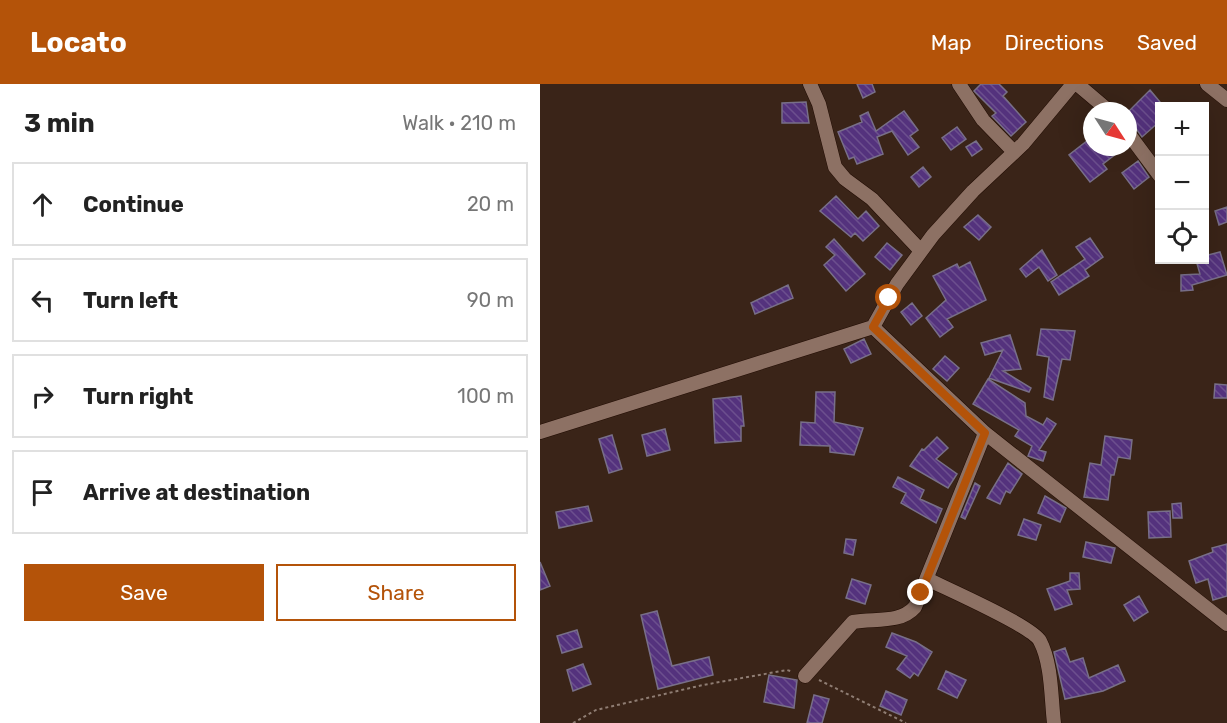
<!DOCTYPE html>
<meta charset="utf-8">
<style>
:root{--surface:#fff;--page:#f6f6f6;--text:#222;--muted:#767676;--line:#e0e0e0;--accent:#b45309}
body{margin:0;font-family:Rubik,sans-serif;background:var(--page);color:var(--text)}
.controls{position:absolute;right:18px;top:18px;display:grid;overflow:hidden;border-radius:0px;box-shadow:0 6px 24px #0002}
.controls button{width:54px;height:54px;display:grid;place-items:center;padding:0;border:0;border-bottom:2px solid var(--line);background:var(--surface);color:var(--text);font:30px sans-serif}
.compass{position:absolute;left:543px;top:18px;width:54px;height:54px;border-radius:50%;background:var(--surface);box-shadow:0 6px 24px #0002;rotate:126deg}
.stop{position:absolute;width:18px;height:18px;margin:-14px;border:4px solid #b45309;border-radius:50%;background:#fff}
.stop.end{background:#b45309;border-color:#fff;box-shadow:0 2px 6px #0008}
.list{margin:0;padding:0;list-style:none}
h2{display:flex;justify-content:space-between;align-items:center;height:78px;margin:0;padding:0 24px;font-size:26px}
h2 small{font-size:20px;font-weight:400;color:var(--muted)}
.list li{display:grid;grid-template-columns:39px 1fr auto;gap:18px;align-items:center;box-sizing:border-box;height:84px;margin:0 12px 12px;padding:0 12px;border:2px solid var(--line);border-radius:0px}
.list b{display:block;font-size:22px;white-space:nowrap}
.list em{font-size:20px;font-style:normal;color:var(--muted)}
.actions{display:flex;gap:12px;padding:18px 24px}
.actions a{flex:1;padding:14px 0;border:2px solid var(--accent);border-radius:0px;text-align:center;font-size:21px;color:var(--accent)}
.actions .main{background:var(--accent);color:#fff}
.icon{flex:none;width:33px;height:33px;fill:none;stroke:currentColor;stroke-width:2;stroke-linecap:round;stroke-linejoin:round}
.map{position:relative;flex:none;width:687px;height:639px;overflow:hidden}
header{display:flex;align-items:center;gap:36px;box-sizing:border-box;height:84px;padding:0 30px;background:var(--accent);color:#fff}
header strong{font-size:28px}
nav{display:flex;gap:33px;margin-inline-start:auto;font-size:21px}
main{display:flex}
aside{flex:1;background:var(--surface)}
.map>svg:first-child{display:block}
.building{fill:url(#building-back-hatch);stroke:#786f88;stroke-width:1.5}
.lines{fill:none;stroke-linecap:round;stroke-linejoin:round}
.minor-casing{stroke:#210c03;stroke-width:15}
.path{stroke:#8f7d73;stroke-width:2;stroke-dasharray:3 3;stroke-linecap:butt}
.minor{stroke:#8d7164;stroke-width:14}
.route{stroke:#b45309;stroke-width:8}
</style>
<header>
<strong>Locato</strong>
<nav><a>Map</a><a>Directions</a><a>Saved</a></nav>
</header>
<main>
<aside>
<h2>3 min<small>Walk · 210 m</small></h2>
<ul class="list">
<li><svg class="icon" aria-label="ahead" viewBox="0 0 24 24"><path d="M12 20V5M6 11l6-6 6 6"/></svg><div><b>Continue</b></div><em>20 m</em></li>
<li><svg class="icon" aria-label="left" viewBox="0 0 24 24"><path d="M17 20v-9H6M10 6l-5 5 5 5"/></svg><div><b>Turn left</b></div><em>90 m</em></li>
<li><svg class="icon" aria-label="right" viewBox="0 0 24 24"><path d="M7 20v-9h11M14 6l5 5-5 5"/></svg><div><b>Turn right</b></div><em>100 m</em></li>
<li><svg class="icon" aria-label="arrive" viewBox="0 0 24 24"><path d="M6 21V4h12l-3 4 3 4H6"/></svg><div><b>Arrive at destination</b></div></li>
</ul>
<div class="actions"><a class="main">Save</a><a>Share</a></div>
</aside>
<div class="map">
<svg width="687" height="639" viewBox="0 0 687 639">
<defs>
<pattern id="building-back-hatch" width="6" height="6" patternUnits="userSpaceOnUse" patternTransform="scale(1.5)"><rect width="6" height="6" fill="#54327d"/><path d="M-1 5l2 2M0 0l6 6M5-1l2 2" fill="none" stroke="#6c4f8e"/></pattern>
</defs>
<rect width="100%" height="100%" fill="#3a2418"/>
<path class="building" d="M317 0H332L335 8 323 14Z
M441 0H459L467 8 463 12 486 38 471 52 452 32 456 29 434 7Z
M610 6 620 18V37L602 53 595 43 588 40V28Z
M266 18 269 39H242V19Z
M364 27 378 46 370 52 379 63 368 71 352 47 337 53 343 70 317 80 314 73 309 75 298 48 322 38 320 32 328 28 336 47Z
M417 43 426 55 411 66 402 54Z
M552 53V63H585L563 80 567 85 550 98 529 71Z
M436 57 442 65 432 72 426 63Z
M598 77 609 93 594 105 582 89Z
M383 83 391 93 379 103 371 93Z
M296 112 318 135 326 127 339 142 323 157 315 149 311 153 280 127Z
M687 123V138L679 141 675 127Z
M438 131 451 143 439 156 424 143Z
M550 154 563 173 545 186 549 192 519 211 511 198 545 175 536 163Z
M294 155 325 190 306 207 284 181 295 171 286 163Z
M347 159 362 171 350 186 335 173Z
M502 166 517 191 508 197 499 183 486 193 480 185Z
M680 168 687 191 652 201 653 206 641 207V191L660 190 656 176H664V172Z
M430 178 446 216 407 235 413 243 400 253 386 234 406 216 393 192 417 180 419 184Z
M248 201 253 214 215 230 211 219Z
M372 219 382 232 371 241 361 228Z
M501 245 535 247 530 276 522 275 513 316 504 313 509 273 497 271Z
M470 251 481 285 463 287 491 304 489 308 449 294 463 266 445 271 441 259Z
M324 255 331 270 311 279 304 265Z
M405 272 419 284 407 297 393 285Z
M448 295 485 319 486 332 503 341 507 334 516 340 499 366 506 368 503 377 488 372 492 362 475 352 479 346 433 320Z
M675 300 687 301V314H674Z
M276 308H295L294 338 323 344 314 371 290 368V362L260 361 261 338 275 339Z
M201 312 204 342H201V357L175 359 173 315Z
M125 345 130 366 107 372 102 351Z
M72 351 82 385 69 389 59 355Z
M565 352 592 356 590 375 578 373 574 391H571L568 416 544 413 550 379 561 381Z
M397 353 408 364 396 375 417 390 408 404 370 382 382 365 384 366Z
M468 379 482 390 470 409 466 407 460 420 447 414Z
M358 393 384 406 380 415 402 425 396 439 361 419 366 409 353 403Z
M435 399 440 402 425 435 421 433Z
M505 412 526 424 520 438 498 429Z
M641 419 642 434H633L632 420Z
M48 422 52 437 19 444 16 428Z
M630 427 631 453 609 454 608 428Z
M484 435 501 441 496 456 478 451Z
M306 455 316 456 313 471 304 469Z
M546 458 575 464 571 479 543 473Z
M687 460V512L673 516 668 495 656 499 649 477 673 468 672 464Z
M0 478 10 502 0 506Z
M530 489H539L540 505 527 506 532 520 515 526 507 505 530 497Z
M312 495 331 501 325 520 306 514Z
M599 512 608 528 594 537 584 521Z
M117 527 132 582 169 573 173 591 118 605 101 531Z
M37 546 42 563 22 569 17 552Z
M352 549 376 558 392 568 378 592 374 589 370 594 357 585 367 572 346 563Z
M525 564 530 578 543 574 549 594 578 581 585 597 563 607 525 615 514 568Z
M43 580 51 600 33 607 27 586Z
M406 587 426 596 417 614 398 605Z
M229 591 257 596 254 624 224 618Z
M346 607 367 616 361 631 340 622Z
M274 611 289 615 282 639H267Z"/>
<g class="lines">
<defs>
<path id="minor" d="M270 0 279 20 295 83 305 95 332 115 381 167
M419 0 443 36 474 68
M537 0 569 27
M667 0 687 16
M588 49 620 92
M333 243 357 200 393 151 433 107 483 60 533 0
M0 348 333 243 445 349 687 540
M387 495C407 505 492 542 500 557 512 580 511 614 514 639
M265 592 313 538C334 534 360 540 375 523L445 349"/>
</defs>
<use href="#minor" class="minor-casing"/>
<path class="path" d="M279 596 366 639
M33 639 56 626 163 601 247 586 253 588"/>
<use href="#minor" class="minor"/>
</g>
<g class="lines">
<path class="route" d="M349 214 333 243 445 349 381 509"/>
</g>
</svg>
<div class="controls">
<button>+</button>
<button>−</button>
<button><svg class="icon" aria-label="locate" viewBox="0 0 24 24"><circle cx="12" cy="12" r="6"/><path d="M12 2v4M12 18v4M2 12h4M18 12h4"/></svg></button>
</div>
<svg class="compass" viewBox="-18 -18 36 36"><path d="M0-13l5 13h-10z" fill="#e53935"/><path d="M0 13l5-13h-10z" fill="#767676"/></svg>
<div class="stop" style="left:349px;top:214px"></div>
<div class="stop end" style="left:381px;top:509px"></div>
</div>
</main>
